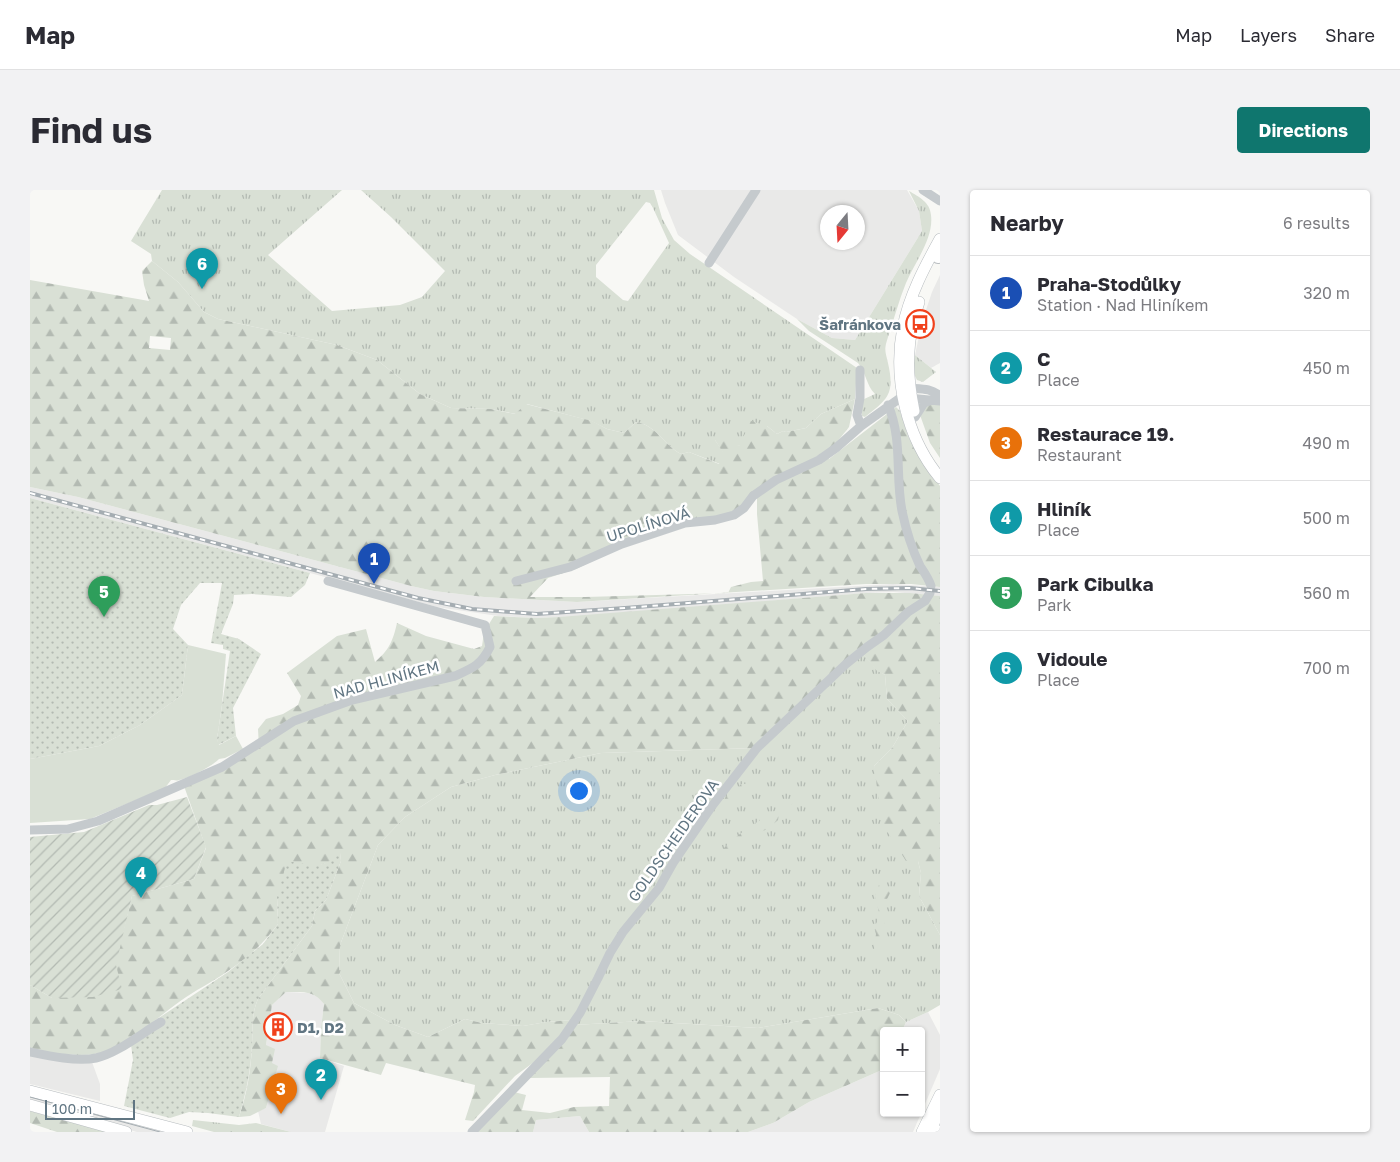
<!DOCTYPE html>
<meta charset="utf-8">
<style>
:root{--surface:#fff;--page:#f2f2f3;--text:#2b2b33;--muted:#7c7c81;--line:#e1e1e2;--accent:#0f766e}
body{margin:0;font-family:"Golos Text",sans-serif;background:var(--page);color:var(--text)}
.controls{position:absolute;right:15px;bottom:15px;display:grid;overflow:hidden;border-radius:5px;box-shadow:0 1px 4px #0004}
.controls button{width:45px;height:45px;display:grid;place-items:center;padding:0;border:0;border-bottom:1px solid var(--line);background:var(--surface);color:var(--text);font:25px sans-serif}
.compass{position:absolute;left:790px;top:15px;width:45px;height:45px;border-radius:50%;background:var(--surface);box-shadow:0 1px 4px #0004;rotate:198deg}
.scale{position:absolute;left:15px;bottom:12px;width:90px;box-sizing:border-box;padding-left:5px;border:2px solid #607582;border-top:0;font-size:14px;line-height:18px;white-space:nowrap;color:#607582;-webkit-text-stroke:4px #fff;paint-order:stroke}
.you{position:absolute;left:548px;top:600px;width:18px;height:18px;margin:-12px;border:4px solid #fff;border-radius:50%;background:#1a73e8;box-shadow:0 0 0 8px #1a73e833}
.badge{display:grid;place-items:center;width:32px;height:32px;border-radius:50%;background:var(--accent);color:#fff;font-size:16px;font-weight:700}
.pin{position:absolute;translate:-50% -41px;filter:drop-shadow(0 1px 2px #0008)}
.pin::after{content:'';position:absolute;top:26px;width:18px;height:15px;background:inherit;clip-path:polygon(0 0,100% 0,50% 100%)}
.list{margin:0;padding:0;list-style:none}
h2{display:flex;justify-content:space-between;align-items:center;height:65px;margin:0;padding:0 20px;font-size:21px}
h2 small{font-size:16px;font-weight:400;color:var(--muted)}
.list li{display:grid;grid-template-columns:32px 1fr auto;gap:15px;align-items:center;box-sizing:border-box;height:75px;padding:0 20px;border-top:1px solid var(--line)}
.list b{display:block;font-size:19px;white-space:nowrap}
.list p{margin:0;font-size:16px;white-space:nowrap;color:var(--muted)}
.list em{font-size:16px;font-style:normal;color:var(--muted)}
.map{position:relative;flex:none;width:910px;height:942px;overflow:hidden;border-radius:5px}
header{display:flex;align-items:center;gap:30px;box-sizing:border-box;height:70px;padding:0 25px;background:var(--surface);border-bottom:1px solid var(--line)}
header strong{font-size:24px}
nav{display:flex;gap:28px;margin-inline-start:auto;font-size:18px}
.intro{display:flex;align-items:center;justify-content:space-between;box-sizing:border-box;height:120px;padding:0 30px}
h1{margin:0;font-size:35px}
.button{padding:12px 22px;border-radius:5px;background:var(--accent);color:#fff;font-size:18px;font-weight:700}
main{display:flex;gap:30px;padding:0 30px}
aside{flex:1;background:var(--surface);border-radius:5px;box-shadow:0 1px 4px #0004}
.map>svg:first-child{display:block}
.built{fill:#e9e9e8;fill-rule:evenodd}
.grass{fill:url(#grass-tufts);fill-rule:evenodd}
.forest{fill:url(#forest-firs);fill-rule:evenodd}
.park{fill:url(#park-dots)}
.garden{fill:url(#garden-furrows)}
.pitch{fill:#d9e0d5}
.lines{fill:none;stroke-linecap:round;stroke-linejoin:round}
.major-casing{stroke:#b8bdc0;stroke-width:12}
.highway-casing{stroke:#b9bdc0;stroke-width:14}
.minor{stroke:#c5cacd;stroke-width:9}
.major{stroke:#fff;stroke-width:11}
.highway{stroke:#fff;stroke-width:12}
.tram{stroke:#a5adb2;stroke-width:1}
.rail-casing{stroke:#a5adb2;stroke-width:4}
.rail{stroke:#fff;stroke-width:2;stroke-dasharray:5.5;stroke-linecap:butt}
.labels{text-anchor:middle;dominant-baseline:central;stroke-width:5;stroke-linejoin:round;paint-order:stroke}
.poi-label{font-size:15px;font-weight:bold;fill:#607582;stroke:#fff;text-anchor:end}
.street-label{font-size:15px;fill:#607582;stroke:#fff}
</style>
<header>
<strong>Map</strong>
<nav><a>Map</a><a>Layers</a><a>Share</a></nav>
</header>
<div class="intro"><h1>Find us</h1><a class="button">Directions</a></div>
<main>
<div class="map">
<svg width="910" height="942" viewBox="0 0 910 942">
<defs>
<pattern id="grass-tufts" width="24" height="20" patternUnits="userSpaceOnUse" patternTransform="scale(1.25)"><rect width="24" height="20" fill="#d9e0d5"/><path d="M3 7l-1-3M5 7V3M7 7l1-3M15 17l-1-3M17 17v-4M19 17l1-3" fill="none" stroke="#b3bab2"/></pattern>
<pattern id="forest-firs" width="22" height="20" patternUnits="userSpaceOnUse" patternTransform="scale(1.25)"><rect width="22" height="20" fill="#d9e0d5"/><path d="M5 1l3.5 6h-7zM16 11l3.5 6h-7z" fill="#b3bab2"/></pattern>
<pattern id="park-dots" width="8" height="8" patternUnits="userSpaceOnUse" patternTransform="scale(1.25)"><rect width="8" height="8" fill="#d9e0d5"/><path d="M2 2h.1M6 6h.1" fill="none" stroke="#b3bab2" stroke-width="1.8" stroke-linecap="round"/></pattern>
<pattern id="garden-furrows" width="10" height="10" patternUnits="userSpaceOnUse" patternTransform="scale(1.25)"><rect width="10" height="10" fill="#d9e0d5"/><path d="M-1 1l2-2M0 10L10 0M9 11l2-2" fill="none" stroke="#b3bab2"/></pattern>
</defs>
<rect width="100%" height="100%" fill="#f8f8f5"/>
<path class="built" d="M631 0H877L889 21 892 41 825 150 802 148 767 129 704 87 648 45 635 13ZM798 22H828V52H798Z
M910 85V173L901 178 885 165 892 132 902 102Z
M0 297 48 307 381 396 404 401 454 407 547 412 863 394 910 397V406L863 402 836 403 559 426 507 428 468 426 407 417 0 308Z
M256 802 278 803 289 807 294 814 291 838 290 868 314 876 295 942H261L231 934 228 921 236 918 247 876 242 874 236 855 242 815Z
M898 822 910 845V879L883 942H718L743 933 779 912 854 879V923H891V841H872L876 832Z
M0 865 62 872 70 894V911L0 894Z
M0 905 146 942H107L0 911Z
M550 926 559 942H503L506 930Z"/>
<path class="grass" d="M132 0H312L238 65 302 121 370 115 392 107 415 81 361 27 331 0H624L632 28 644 50 660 64 827 178 825 209 791 224 776 238 756 242 753 241 747 244 737 236 709 256 685 250 696 266 690 274 659 262 651 264C634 255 626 235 606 232L594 243 577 239 561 231 497 214 486 224 461 219 421 218 390 204 347 170 307 155 188 129 174 122 148 92 122 71 121 64 101 51ZM616 12 620 13 623 18 639 53 598 111 593 110 566 87V75Z
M879 1C889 7 900 12 901 25 904 48 885 72 876 93 869 110 864 129 858 147 854 160 855 160 858 173 865 204 858 209 835 227L832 226V210L845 204C836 195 836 182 828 173L779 141 767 129 802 148 825 150 892 41 889 21Z
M885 165 906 182 893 192 887 190 883 182Z
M829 459 847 480 855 485 857 509 878 531 862 558 844 576 888 671 891 683 889 706 910 745V815L898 822 876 832 869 825 848 818 728 838 612 831 544 835 543 830 516 832 493 836 452 833 435 829 398 847 365 835 324 813 309 783 310 755 348 655 375 627 421 597 465 585 571 563 725 558Z
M163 930 209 935 226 933 261 942H184L162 936Z"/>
<path class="forest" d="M122 71 148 92 174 122 188 129 307 155 347 170 390 204 421 218 461 219 485 224 496 214 562 231 577 239 594 243 606 232C626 235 634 255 651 264L659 262 689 274 695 266 685 250 690 244 709 256 721 231 737 236 747 244 753 241 756 242 776 238 791 224 825 209 819 237 807 252 796 263 799 269 866 217 870 221 878 246 888 265 910 296V397L881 394H836L547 412 454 407 404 401 381 396 48 307 0 297V90L119 111 114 95 112 81ZM120 146 141 148 140 160 119 158ZM727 306V324L733 391 721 392 701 397 698 403 555 407H500L518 388 546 379 594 356 650 337 716 319Z
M910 214V268L900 253 890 225 896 215Z
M836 403H880L910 406V745L889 706 891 683 888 671H876L852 633 844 576 862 558 878 531 857 509 855 485 847 481 829 459 725 558 571 563 465 585 421 597 375 627 348 655 310 755 309 783 324 813 365 835 398 847 435 829 452 833 493 836 516 832 543 830 511 867 485 886 443 931 435 930 444 902 445 895 356 873 351 885 290 868 291 838 294 814C284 800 272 802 256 802L242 815 236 855 245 859 242 873 248 876 236 918 220 926 209 927C217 903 221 880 222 855 223 838 221 825 228 809L282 736 285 721 296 710 311 671 310 663 304 671 287 676 247 706 248 734C234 753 218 768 198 781 183 792 165 800 149 812 126 829 103 850 76 861 56 869 21 863 0 859V795L22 808 85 775 102 706 164 689 176 658 154 596 229 558 228 539 236 529 253 524 268 515 271 506 257 483 307 446 336 439 345 472C359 460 363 451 367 433L396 446 444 459 452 456 454 442 464 426 507 428 529 427Z
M713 593 719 596 721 601 699 616 695 614V608Z
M769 606 770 608 749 624 748 630 740 637 725 646 715 649 695 667 687 670 686 668C702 644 744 622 769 606Z
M849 695H855L860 703 853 717 855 745 853 759 847 762 844 758 846 744 844 737C853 725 847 718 845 706 845 703 847 698 849 695Z
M848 818 869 825 876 832 872 841H854V879L779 912 743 933 718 942H559L550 926 506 930 503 942H447L484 902 496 905 492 920 520 923 544 917 579 916 580 887 499 888 544 835 611 831 728 838Z
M0 921 76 942H27L0 933Z"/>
<path class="park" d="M0 308 280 383 275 395 261 407 222 404 204 405 203 414 191 444 209 449 231 464 203 518 206 546 188 555 187 549 200 461 193 459V455L181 453 192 393H170L151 415 143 439 158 455 152 505 110 535 69 556 0 569Z
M310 662 311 671 296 710 285 721 282 736 228 809C221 825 223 838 222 855 221 880 216 903 209 927L178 923 159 922 140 928 94 916 103 870 100 847 198 782 233 754 248 734 247 706 257 671C278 674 296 681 310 662Z"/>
<path class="garden" d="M157 607 176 657 164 689 102 706 86 775 92 799 63 807 22 808 0 795V647L54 642 119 615H127Z"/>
<path class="pitch" d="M158 455 196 464 192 515 187 549 189 555 206 546 213 559 195 568 189 569C184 575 158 589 149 590 148 591 142 590 141 590L135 598 60 629 0 633V569L69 556 110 535 152 505Z"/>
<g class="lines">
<defs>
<path id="major" d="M910 49C895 76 879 106 873 137 863 188 876 247 910 288
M884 221C876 182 876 150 889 112
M0 901 157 942
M0 915 96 942
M892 942 910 905
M901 942 908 922
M910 942V941"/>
<path id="highway" d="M908 67 910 65"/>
</defs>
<use href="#major" class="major-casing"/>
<use href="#highway" class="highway-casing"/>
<path class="minor" d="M893 0 910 11
M679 73 726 0
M830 180V208L827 225 831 236
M878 208 910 211
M858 215C873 250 865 285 872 321 876 340 882 359 890 376 894 382 899 389 901 396
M885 227 894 213 901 210
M486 391 540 377 592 354 655 333 685 330 704 325 714 318 723 306 746 290 789 270 806 258 831 236 873 206 879 198C891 199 901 198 910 206
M0 640 38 639 68 631 192 577 264 531 322 510 425 486C443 478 451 475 460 457L455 435 298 391
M0 862C19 866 47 872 66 868 88 863 112 843 131 832
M442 942 532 849 550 823 568 788 580 763 593 742 629 698 643 673 682 616 727 558 816 474 837 457 854 445 878 422 895 411 900 403"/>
<use href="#major" class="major"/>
<use href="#highway" class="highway"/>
<path class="tram" d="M0 907 130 942"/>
<defs>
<path id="rail" d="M0 303 388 408 442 419 507 424 595 418 836 399 880 398 910 401"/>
</defs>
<use href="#rail" class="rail-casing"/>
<use href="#rail" class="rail"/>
</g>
<defs>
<symbol id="bus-ring" viewBox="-11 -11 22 22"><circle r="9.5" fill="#fff" stroke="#f1411b" stroke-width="1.5"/><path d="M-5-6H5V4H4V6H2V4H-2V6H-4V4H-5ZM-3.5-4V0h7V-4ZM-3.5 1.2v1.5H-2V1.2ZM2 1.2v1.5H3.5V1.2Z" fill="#f1411b"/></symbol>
<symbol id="building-ring" viewBox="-11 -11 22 22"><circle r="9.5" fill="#fff" stroke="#f1411b" stroke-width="1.5"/><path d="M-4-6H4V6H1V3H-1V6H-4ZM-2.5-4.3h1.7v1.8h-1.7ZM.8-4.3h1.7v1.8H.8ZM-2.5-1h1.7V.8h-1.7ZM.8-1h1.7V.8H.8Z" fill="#f1411b"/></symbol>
</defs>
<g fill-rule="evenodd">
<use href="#bus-ring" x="874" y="118" width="32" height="32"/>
<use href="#building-ring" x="232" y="821" width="32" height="32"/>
</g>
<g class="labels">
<g class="poi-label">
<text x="871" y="134">Šafránkova</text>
<text x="267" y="837" text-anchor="start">D1, D2</text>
</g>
<g class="street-label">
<text transform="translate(618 334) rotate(-17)">UPOLÍNOVÁ</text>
<text transform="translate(356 489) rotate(-15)">NAD HLINÍKEM</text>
<text transform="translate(643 650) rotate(-55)">GOLDSCHEIDEROVA</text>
</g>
</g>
</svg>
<div class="controls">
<button>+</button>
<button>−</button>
</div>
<svg class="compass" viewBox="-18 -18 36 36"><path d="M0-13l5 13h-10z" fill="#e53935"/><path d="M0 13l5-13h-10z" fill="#7c7c81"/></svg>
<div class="scale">100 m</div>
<div class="you"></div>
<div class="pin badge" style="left:344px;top:394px;background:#1a4fb4">1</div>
<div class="pin badge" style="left:291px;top:910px;background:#0f9aa8">2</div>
<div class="pin badge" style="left:251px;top:924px;background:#e8710a">3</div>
<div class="pin badge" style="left:111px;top:708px;background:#0f9aa8">4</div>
<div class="pin badge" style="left:74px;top:427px;background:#2e9e5b">5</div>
<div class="pin badge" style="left:172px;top:99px;background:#0f9aa8">6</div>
</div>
<aside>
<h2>Nearby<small>6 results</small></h2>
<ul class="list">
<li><span class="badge" style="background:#1a4fb4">1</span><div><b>Praha-Stodůlky</b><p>Station · Nad Hliníkem</p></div><em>320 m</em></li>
<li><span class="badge" style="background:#0f9aa8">2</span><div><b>C</b><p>Place</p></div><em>450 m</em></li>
<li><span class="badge" style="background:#e8710a">3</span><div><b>Restaurace 19.</b><p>Restaurant</p></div><em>490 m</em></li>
<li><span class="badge" style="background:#0f9aa8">4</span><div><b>Hliník</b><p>Place</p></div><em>500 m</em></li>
<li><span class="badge" style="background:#2e9e5b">5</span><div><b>Park Cibulka</b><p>Park</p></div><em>560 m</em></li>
<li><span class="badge" style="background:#0f9aa8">6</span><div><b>Vidoule</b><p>Place</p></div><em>700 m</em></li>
</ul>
</aside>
</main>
